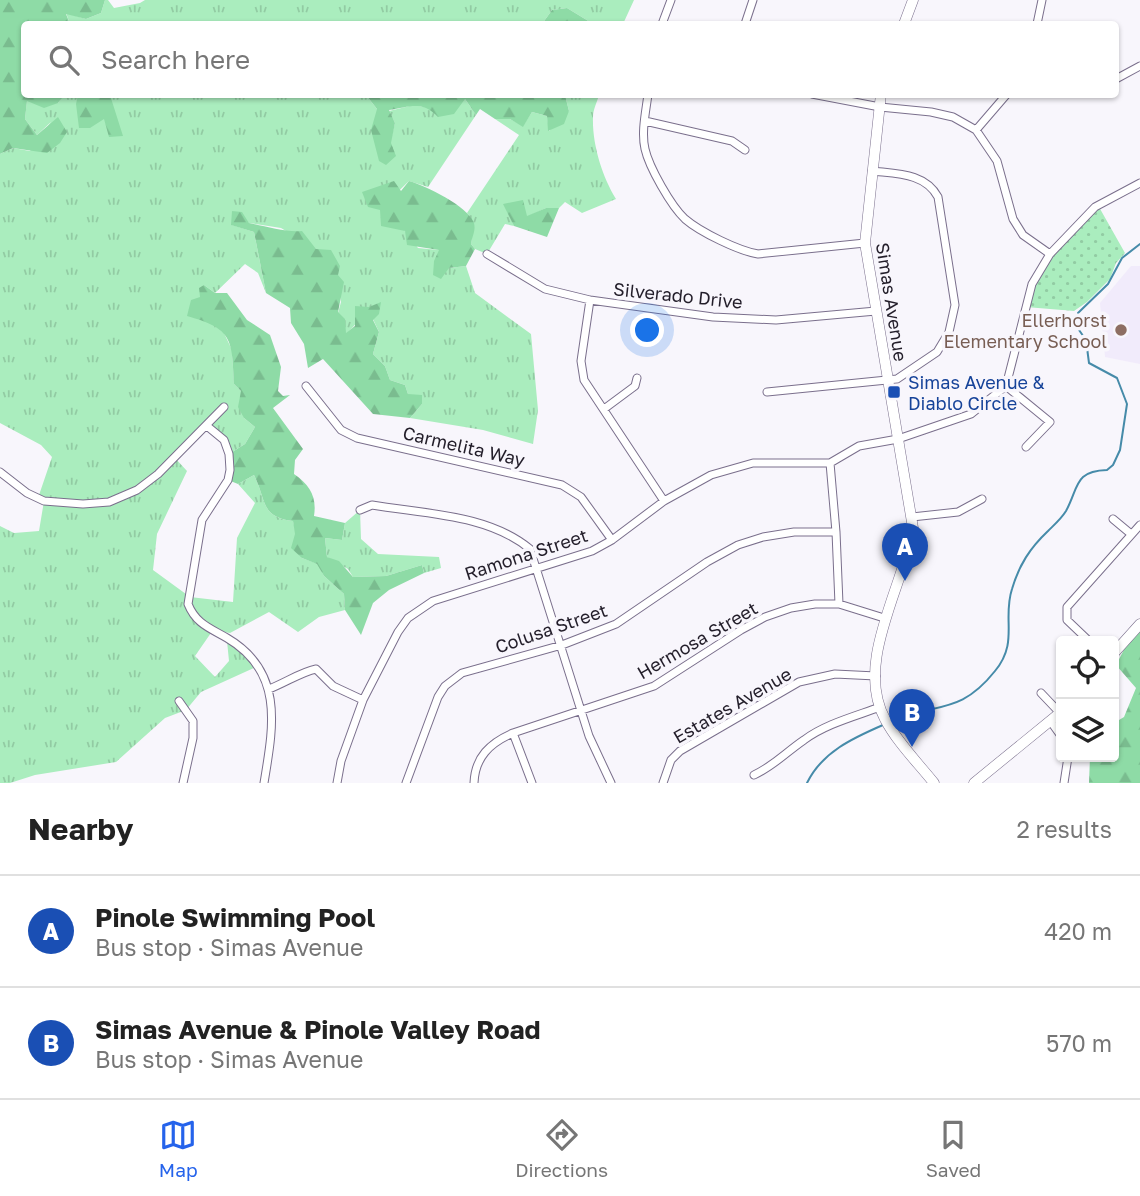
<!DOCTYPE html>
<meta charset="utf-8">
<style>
:root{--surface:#fff;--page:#f2f2f2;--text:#222;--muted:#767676;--line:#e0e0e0;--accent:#2563eb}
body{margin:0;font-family:"Golos Text",sans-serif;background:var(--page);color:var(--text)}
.controls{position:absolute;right:21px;bottom:21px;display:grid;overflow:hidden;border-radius:7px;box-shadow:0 2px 5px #0004}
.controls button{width:63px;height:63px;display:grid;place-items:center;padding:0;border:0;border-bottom:2px solid var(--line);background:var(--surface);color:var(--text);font:35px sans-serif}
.you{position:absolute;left:648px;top:331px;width:24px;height:24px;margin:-18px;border:5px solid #fff;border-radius:50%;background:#1a73e8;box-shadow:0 0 0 10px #1a73e833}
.badge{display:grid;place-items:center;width:46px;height:46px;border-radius:50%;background:var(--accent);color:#fff;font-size:23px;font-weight:700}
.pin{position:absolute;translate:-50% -58px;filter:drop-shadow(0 2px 4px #0008)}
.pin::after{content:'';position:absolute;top:37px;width:24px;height:21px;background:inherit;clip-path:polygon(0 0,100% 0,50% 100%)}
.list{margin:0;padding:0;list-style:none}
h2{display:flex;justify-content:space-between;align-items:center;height:91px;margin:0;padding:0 28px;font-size:30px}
h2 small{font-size:23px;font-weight:400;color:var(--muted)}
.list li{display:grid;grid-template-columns:46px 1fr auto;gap:21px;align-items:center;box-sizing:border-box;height:112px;padding:0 28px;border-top:2px solid var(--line)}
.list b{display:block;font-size:26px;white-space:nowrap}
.list p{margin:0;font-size:23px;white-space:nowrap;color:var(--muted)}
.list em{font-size:23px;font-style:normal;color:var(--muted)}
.icon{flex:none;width:38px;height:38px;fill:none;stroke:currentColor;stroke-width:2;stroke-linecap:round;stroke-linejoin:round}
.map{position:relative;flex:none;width:1140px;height:783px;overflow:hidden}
.search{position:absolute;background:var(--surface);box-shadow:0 2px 5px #0004;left:21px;right:21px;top:21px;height:77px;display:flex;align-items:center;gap:18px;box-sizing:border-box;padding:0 24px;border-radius:7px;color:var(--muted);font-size:26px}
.sheet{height:315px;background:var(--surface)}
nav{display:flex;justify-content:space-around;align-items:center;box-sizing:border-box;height:98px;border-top:2px solid var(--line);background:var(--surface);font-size:19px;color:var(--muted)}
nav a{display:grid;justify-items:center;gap:4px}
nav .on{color:var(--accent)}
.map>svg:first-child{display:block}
.built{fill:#f1ebfb}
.grass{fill:url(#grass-tufts)}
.forest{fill:url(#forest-firs)}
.park{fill:url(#park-dots)}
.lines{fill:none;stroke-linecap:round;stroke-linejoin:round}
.stream{stroke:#468ba9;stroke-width:2}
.street-casing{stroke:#7a6f8c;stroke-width:9}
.secondary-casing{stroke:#7a6f8c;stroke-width:11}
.street{stroke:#fff;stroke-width:7}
.secondary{stroke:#fff;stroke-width:10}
.education-dot{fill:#8d6e63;stroke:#f8f6fc;stroke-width:2.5}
.transit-dot{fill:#1a4fb4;stroke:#f8f6fc;stroke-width:2.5}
.labels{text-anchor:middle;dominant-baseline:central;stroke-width:7;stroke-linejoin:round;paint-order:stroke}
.street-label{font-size:18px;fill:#231e2a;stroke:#f8f6fc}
.education-label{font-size:18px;fill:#785e54;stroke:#f8f6fc;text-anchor:end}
.transit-label{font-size:18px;fill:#164399;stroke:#f8f6fc;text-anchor:start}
</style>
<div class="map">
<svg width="1140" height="783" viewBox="0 0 1140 783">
<defs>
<pattern id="grass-tufts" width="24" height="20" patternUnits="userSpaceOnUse" patternTransform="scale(1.75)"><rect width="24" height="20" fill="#aaedbe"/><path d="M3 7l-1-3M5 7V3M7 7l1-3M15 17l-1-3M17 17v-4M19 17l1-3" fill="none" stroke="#92cba3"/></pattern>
<pattern id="forest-firs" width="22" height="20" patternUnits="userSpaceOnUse" patternTransform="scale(1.75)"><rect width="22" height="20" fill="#8edba6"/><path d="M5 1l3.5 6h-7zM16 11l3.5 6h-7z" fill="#7abc8f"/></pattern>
<pattern id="park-dots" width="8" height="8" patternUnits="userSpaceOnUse" patternTransform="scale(1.75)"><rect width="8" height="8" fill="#aaedbe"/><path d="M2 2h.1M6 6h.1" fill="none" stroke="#92cba3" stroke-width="1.8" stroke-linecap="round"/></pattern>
</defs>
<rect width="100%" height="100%" fill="#f8f6fc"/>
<path class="built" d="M1131 266H1140V364L1105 357 1100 303Z"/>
<path class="grass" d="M105 0H108L114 8 140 3 145 0H634L623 24H588L590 22 567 8 552 10 542 24H70L66 13 86 19 101 13Z
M64 94 366 95 377 109 390 143 395 123 389 111 414 105 429 108 465 99 476 115 428 187 409 181 380 209 405 231 418 248 439 250 449 268 466 266 475 293 531 334 538 410 533 444 483 430 410 418 422 404 408 394 405 385 390 380 385 366 373 354 379 332 373 319 380 303C363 309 360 322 346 334L338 313 341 302 338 275 316 249 281 228 249 223 232 211V225L254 232 266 293 258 273 245 264 215 293 204 285 213 323 224 333 232 350 234 384 241 391 244 418 255 427 245 444 229 454 224 440 207 426 175 458 187 471 157 534 153 570 190 597 233 602 237 538 255 503 238 484 254 475C267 501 260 517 293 521L302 558 318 564 324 576 344 594 345 610 319 617 298 632 269 612 230 633 213 630 195 656 215 677 229 661 227 641 258 666 201 692 186 710 165 718 116 762 35 775 10 783H0V526L14 533 39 531 44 501 38 498 52 457 41 445 0 423V154L13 148 30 151 51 122 37 135 25 119 27 100 58 103Z
M565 95H599C597 102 593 110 593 117 592 144 602 176 616 199L582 213 565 202 559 208H546L527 217 504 204 514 226 505 224 487 254 475 249 471 244C472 231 477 225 467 213L519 135 495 119H510L523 126 532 112 547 116 549 131 569 111Z
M360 510 361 539 378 554 439 557 441 568 424 573 422 565 386 576 353 577 348 569 327 557 325 538 342 540 345 523Z"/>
<path class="forest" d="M0 0H105L101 13 86 19 66 14 70 24H24V94L64 95 58 103 44 108 27 101 25 119 37 135 58 117 67 132 60 143 47 153 13 148 0 154Z
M567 8 590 22 588 24H542L552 10Z
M78 95H110L123 136 109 137 104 119 90 128H79L76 104Z
M366 95H565L569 111 564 124 548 131 547 116 532 112 523 127 510 119H495L480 109 476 115 465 99 454 114 438 117C422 100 410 107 389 110L395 123 391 143 396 156 386 165 379 161 371 130 377 109Z
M394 181 401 191 409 181C426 186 468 206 474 223 476 231 472 236 471 244L475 249 466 266 449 268 441 279 433 275 434 261 439 250 407 245 405 231 381 226 380 210 368 207 362 192Z
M523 200 527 216 546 208H559L547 237 514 226 503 204Z
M232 211 242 212 249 223C264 226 288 233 302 231L316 249 331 250 340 266 338 275 344 282 338 312 345 319 346 333 355 326V306L369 307 381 302 379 314 373 320 379 332 373 354 385 366 390 380 405 385 408 394 422 395V404L410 418 373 414 323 359 308 368 304 344 291 323 290 308 266 293 254 232 231 225Z
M204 285 215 293H227L247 320 270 335 281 367 278 391 283 396 290 395 273 408 303 449 295 460 294 474C310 485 317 497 314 516L345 523 342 540 325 538 327 557 339 561 353 577 386 576 422 565 424 573 389 590 373 603 361 635 345 610 344 594 324 576 317 564 302 558 291 548 295 534 293 521C260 517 267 501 254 475L238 484 228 480 229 454 245 444 255 427 244 418 238 407 241 391 234 384C232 339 233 329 187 316L191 300 200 297 199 288Z
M1140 629V783H1089L1090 757H1114V723L1124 717 1136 688 1116 665 1128 642Z"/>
<path class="park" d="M1099 207 1125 253 1116 263 1110 279 1087 302 1074 311 1026 307 1033 287 1050 256Z"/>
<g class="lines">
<path class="stream" d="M892 721C937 702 960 715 995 671 1019 642 1002 619 1012 589 1019 565 1030 548 1048 531 1055 524 1061 519 1066 511 1079 487 1074 471 1107 470L1113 465 1120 450 1127 404 1117 378 1089 363 1086 340 1079 330 1078 313 1108 284 1122 258 1140 244
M807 783C822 752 853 738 883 725"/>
<defs>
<path id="street" d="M662 24 671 0
M745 24 753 0
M1037 24 1042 0
M1116 79 1140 66
M648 94C646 111 641 132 645 149 649 167 671 206 685 219 700 232 739 251 758 254L865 243
M812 94 880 107 931 112 953 117 976 130 997 161 1013 219 1023 235 1050 254
M645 121 732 141 745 150
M976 130 1007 94
M487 254 545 289 590 300 713 317 776 320 876 311
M590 300 581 361 584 380 664 501
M306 386 341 430 357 438 562 485 581 497 612 540
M1006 386 1050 422 1026 447
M767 392 897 379 937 352 949 332 955 305 938 197C925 173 897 174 872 171
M604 409 635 386 637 378
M207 426 224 440 229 454 230 470 228 480 202 520 188 604C196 624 210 628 227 638 285 672 273 728 264 783
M830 463 836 532 839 604
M0 472 27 493 44 501 83 504 109 502 137 490 158 474 224 407
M360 510 372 505C424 514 488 514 530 549L589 736 611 783
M912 517 958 512 982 499
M1113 519 1131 534
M1089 641 1067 620V607L1140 525
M269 689C285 683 301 672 316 669L333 686 363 700
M1041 693 1060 713
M179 701 193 721V738L183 783
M1051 722 1061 736
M513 733 532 783
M754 775C775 765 785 753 804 740 825 724 856 716 880 707
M337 783 341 761 363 700 398 632 408 618 433 601 592 551 612 540 664 501 711 475 753 463H830L859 446 898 439 971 414 1006 386 1032 284 1050 254 1095 207 1140 183
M406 783 438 697 445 686 462 673 562 645 616 624 707 562 738 545 763 537 794 532H836
M474 783C475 757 490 743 513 733L654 686 741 630 765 617 791 608 815 604H839L884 618
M663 783 671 760 680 751 799 682 835 674 876 676
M1064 783 1068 757"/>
<path id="secondary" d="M904 24 913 0
M881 94 865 243 913 528C904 586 854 662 885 719 897 742 918 763 934 783
M1114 653 1140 624
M974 783 1061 712"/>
</defs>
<use href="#street" class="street-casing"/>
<use href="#secondary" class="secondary-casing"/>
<use href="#street" class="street"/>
<use href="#secondary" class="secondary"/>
</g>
<circle class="education-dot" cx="1121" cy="330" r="7"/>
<rect class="transit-dot" x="887" y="385" width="14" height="14" rx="3.5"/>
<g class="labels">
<g class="street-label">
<text transform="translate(678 295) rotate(6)">Silverado Drive</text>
<text transform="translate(892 302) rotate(81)">Simas Avenue</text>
<text transform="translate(464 446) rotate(13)">Carmelita Way</text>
<text transform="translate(526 554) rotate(-18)">Ramona Street</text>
<text transform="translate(551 628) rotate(-19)">Colusa Street</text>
<text transform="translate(697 640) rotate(-30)">Hermosa Street</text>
<text transform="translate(732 705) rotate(-30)">Estates Avenue</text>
</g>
<g class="education-label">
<text x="1107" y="320">Ellerhorst<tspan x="1107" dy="21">Elementary School</tspan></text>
</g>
<g class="transit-label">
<text x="908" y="382">Simas Avenue &amp;<tspan x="908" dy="21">Diablo Circle</tspan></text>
</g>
</g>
</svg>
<div class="controls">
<button><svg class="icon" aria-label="locate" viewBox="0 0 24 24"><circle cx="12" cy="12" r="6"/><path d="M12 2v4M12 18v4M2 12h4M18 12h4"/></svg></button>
<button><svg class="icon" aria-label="layers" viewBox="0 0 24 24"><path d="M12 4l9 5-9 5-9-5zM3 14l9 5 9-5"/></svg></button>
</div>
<div class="you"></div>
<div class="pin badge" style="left:905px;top:581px;background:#1a4fb4">A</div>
<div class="pin badge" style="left:912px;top:747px;background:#1a4fb4">B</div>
<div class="search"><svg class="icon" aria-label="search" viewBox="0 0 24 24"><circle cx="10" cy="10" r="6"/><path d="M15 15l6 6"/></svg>Search here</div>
</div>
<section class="sheet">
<h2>Nearby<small>2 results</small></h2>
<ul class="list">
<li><span class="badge" style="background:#1a4fb4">A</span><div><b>Pinole Swimming Pool</b><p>Bus stop · Simas Avenue</p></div><em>420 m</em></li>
<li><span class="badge" style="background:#1a4fb4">B</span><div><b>Simas Avenue &amp; Pinole Valley Road</b><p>Bus stop · Simas Avenue</p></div><em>570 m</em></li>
</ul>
</section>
<nav>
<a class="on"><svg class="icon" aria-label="map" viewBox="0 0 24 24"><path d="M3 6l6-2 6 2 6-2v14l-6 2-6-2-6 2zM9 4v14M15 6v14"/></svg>Map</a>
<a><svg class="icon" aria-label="directions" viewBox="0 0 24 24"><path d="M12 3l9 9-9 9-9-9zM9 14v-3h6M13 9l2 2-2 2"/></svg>Directions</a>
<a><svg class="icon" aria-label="saved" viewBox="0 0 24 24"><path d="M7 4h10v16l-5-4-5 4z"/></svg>Saved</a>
</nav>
